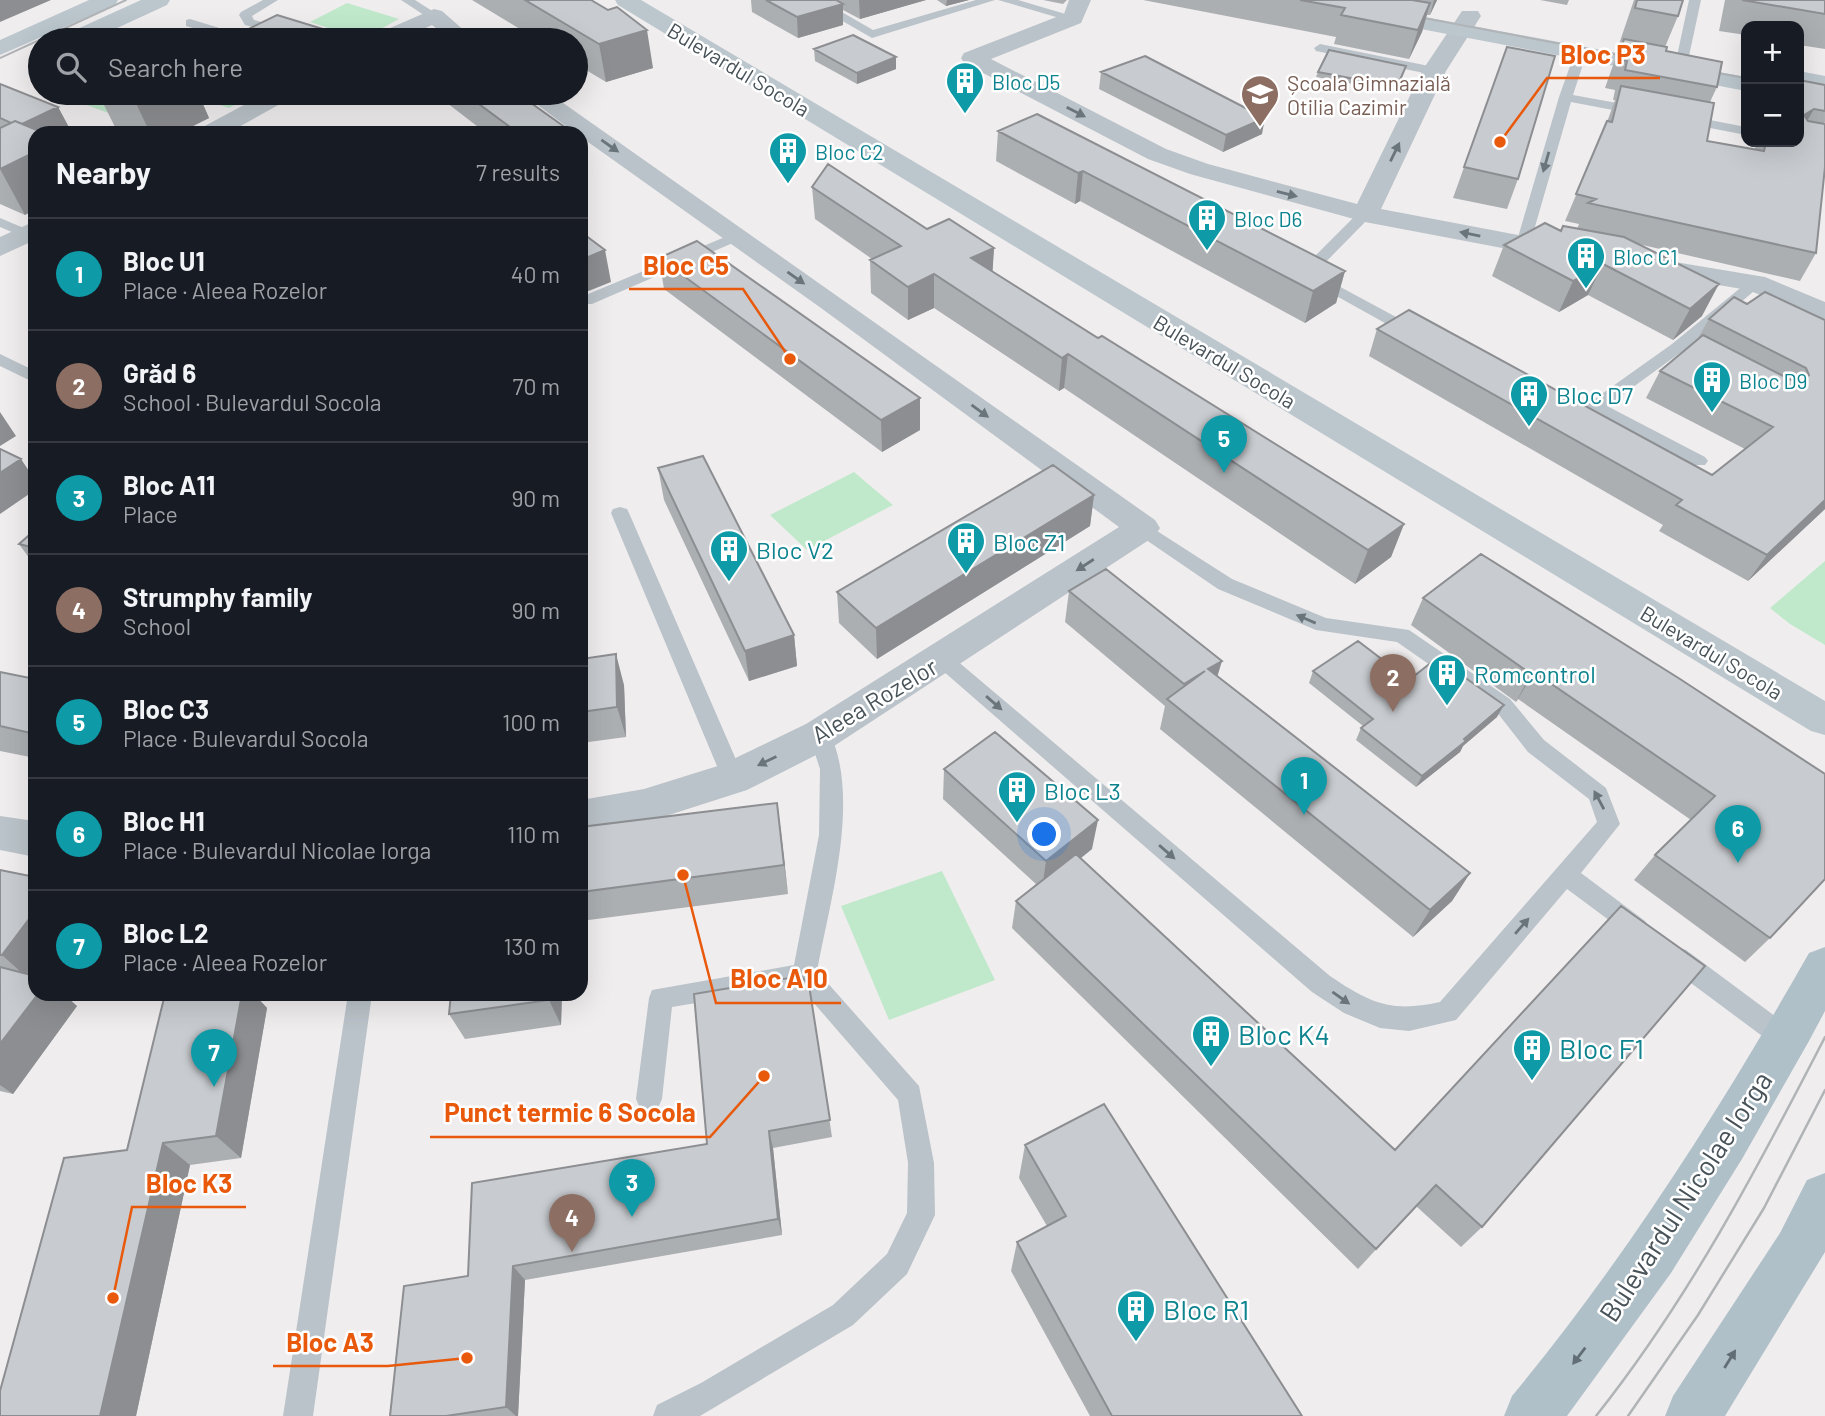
<!DOCTYPE html>
<meta charset="utf-8">
<style>
:root{--surface:#171b24;--page:#20242c;--text:#f1f3f6;--muted:#9ea1a6;--line:#363941;--accent:#db2777}
body{margin:0;font-family:Barlow,sans-serif;background:var(--page);color:var(--text)}
.controls{position:absolute;right:21px;top:21px;display:grid;overflow:hidden;border-radius:14px;box-shadow:0 7px 28px #0002}
.controls button{width:63px;height:63px;display:grid;place-items:center;padding:0;border:0;border-bottom:2px solid var(--line);background:var(--surface);color:var(--text);font:35px sans-serif}
.you{position:absolute;left:1045px;top:835px;width:24px;height:24px;margin:-18px;border:5px solid #fff;border-radius:50%;background:#1a73e8;box-shadow:0 0 0 10px #1a73e833}
.badge{display:grid;place-items:center;width:46px;height:46px;border-radius:50%;background:var(--accent);color:#fff;font-size:23px;font-weight:700}
.pin{position:absolute;translate:-50% -58px;filter:drop-shadow(0 2px 4px #0008)}
.pin::after{content:'';position:absolute;top:37px;width:24px;height:21px;background:inherit;clip-path:polygon(0 0,100% 0,50% 100%)}
.list{margin:0;padding:0;list-style:none}
h2{display:flex;justify-content:space-between;align-items:center;height:91px;margin:0;padding:0 28px;font-size:30px}
h2 small{font-size:23px;font-weight:400;color:var(--muted)}
.list li{display:grid;grid-template-columns:46px 1fr auto;gap:21px;align-items:center;box-sizing:border-box;height:112px;padding:0 28px;border-top:2px solid var(--line)}
.list b{display:block;font-size:26px;white-space:nowrap}
.list p{margin:0;font-size:23px;white-space:nowrap;color:var(--muted)}
.list em{font-size:23px;font-style:normal;color:var(--muted)}
.icon{flex:none;width:38px;height:38px;fill:none;stroke:currentColor;stroke-width:2;stroke-linecap:round;stroke-linejoin:round}
.map{position:relative;flex:none;width:1825px;height:1416px;overflow:hidden}
.search{position:absolute;background:var(--surface);box-shadow:0 7px 28px #0002;left:28px;top:28px;width:560px;height:77px;display:flex;align-items:center;gap:18px;box-sizing:border-box;padding:0 24px;border-radius:38px;color:var(--muted);font-size:26px}
.panel{position:absolute;background:var(--surface);box-shadow:0 7px 28px #0002;left:28px;top:126px;width:560px;height:875px;border-radius:21px}
.map>svg:first-child{display:block}
.green{fill:#c0e9cb}
.lines{fill:none;stroke-linecap:round;stroke-linejoin:round}
.lane{fill:#bac3c9;fill-rule:evenodd}
.street{fill:#bac3c9;fill-rule:evenodd}
.secondary{fill:#bbc6cd;fill-rule:evenodd}
.primary{fill:#b0c0c9;fill-rule:evenodd}
.tram-far1{stroke:#b0b4b7;stroke-width:2}
.tram{stroke:#b0b4b7;stroke-width:2.5}
.wall{fill:#acafb2}
.shaded-wall{fill:#8c8e91}
.building{fill:#c8cbcf;stroke:#8c8e91;stroke-width:2}
.oneway{fill:#6a757b}
.oneway2{fill:#626e75}
.labels{text-anchor:middle;dominant-baseline:central;stroke-width:5;stroke-linejoin:round;paint-order:stroke}
.far-street-label{font-size:21px;fill:#485359;stroke:#fff}
.far-culture-label{font-size:21px;fill:#0d838f;stroke:#fff;text-anchor:start}
.far-education-label{font-size:21px;fill:#785e54;stroke:#fff;text-anchor:start}
.culture-label{font-size:24px;fill:#0d838f;stroke:#fff;text-anchor:start}
.street-label{font-size:24px;fill:#485359;stroke:#fff}
.near-culture-label{font-size:28px;fill:#0d838f;stroke:#fff;text-anchor:start}
.near-street-label{font-size:28px;fill:#485359;stroke:#fff}
.leader{fill:none;stroke:#e8590c;stroke-width:2.5}
.callout-dot{fill:#e8590c;stroke:#fff;stroke-width:2.5}
.callout-label{font-size:26px;text-anchor:middle;font-weight:bold;fill:#e8590c;stroke:#fff;stroke-width:5;stroke-linejoin:round;paint-order:stroke}
</style>
<div class="map">
<svg width="1825" height="1416" viewBox="0 0 1825 1416">
<rect width="100%" height="100%" fill="#f0edee"/>
<path class="green" d="M347 3 399 19 362 39 310 22Z
M53 93H147L114 115Z
M190 93H257L229 108 188 94Z
M854 472 893 505 807 550 770 515Z
M1825 561V645L1790 624 1770 608Z
M942 871 995 980 889 1020 841 906Z"/>
<g class="lines">
<path class="lane" d="M263 0H278L252 16 254 20 327 40H307L245 25 239 15 241 12Z
M401 0H415L440 16 430 19Z
M806 0H821L873 30 976 0H995L872 38Z
M998 0H1018L1079 18 1073 22Z
M1689 0H1701L1689 56 1683 60 1677 56Z
M190 19 249 37 251 40H233L186 26V20Z
M1320 44 1434 67 1440 71 1434 75 1316 51 1314 48Z
M1581 48 1587 52 1573 95 1639 107 1646 111 1639 115 1571 102 1530 244 1523 248 1518 247 1516 244 1559 97 1575 52Z
M1684 115 1746 127V135L1679 122 1677 119Z
M1365 210 1370 211 1372 214 1370 217 1313 275 1320 276 1422 331 1424 334 1422 337H1410L1297 274 1360 211Z
M0 218 31 231 33 234 26 238 0 227Z
M737 232 742 233 744 236 742 239 592 304H581V297Z
M1755 278 1763 283 1760 286 1684 350 1607 406 1705 457 1708 461 1705 465H1693L1596 415 1576 426 1558 416 1561 412 1575 413 1672 344 1750 280Z
M0 354 35 371V383L0 366Z
M620 507 627 509 629 513 744 778 741 784 733 787 725 784 722 778 611 513 613 509Z
M1143 522 1232 579 1326 618 1409 630 1510 699 1544 740 1606 788 1620 824 1581 873 1645 921 1649 928 1645 935 1637 939 1629 935 1567 889 1456 1020 1409 1031 1380 1028 1344 1013 1312 992 935 664 932 659 935 654 942 651 949 654 1330 976C1370 1003 1391 1013 1440 1002L1597 822 1589 799 1528 752 1496 711 1397 642 1316 630 1218 589 1136 533 1134 528 1136 523Z
M820 727 828 729C862 796 830 900 817 971L919 1086 934 1163 935 1215 907 1274 853 1325 700 1416H653L657 1405 701 1383 833 1305 887 1254 907 1213 908 1163 898 1100 799 986 672 1007 662 1099 658 1108 649 1112 640 1108 636 1099 649 998 652 990 794 965 819 835 820 769 809 735 812 729Z
M1677 947 1686 950 1795 1031 1799 1039 1795 1047 1786 1051 1777 1047 1668 966 1665 958 1668 950Z
M348 994H372L313 1416H283Z"/>
<path class="street" d="M1069 0H1091L1081 23 991 59 1166 149 1208 164 1357 204 1422 71 1462 11H1478L1481 16 1446 71 1381 209 1561 243 1571 245 1575 251 1571 257 1561 259 1365 222 1190 174 1148 159 964 63 961 58 964 53 1064 14Z
M434 9 442 11 475 40H451L432 25 400 40H371L374 35Z
M266 93H295L291 98 228 133H198L201 128Z
M522 93H549L1155 520 1160 528 1155 536 834 746 747 790 644 823 581 834V800L644 789 721 765 806 724 1119 527 821 308 581 137V133H575Z
M35 221V240L0 256V237Z
M1645 257 1765 277 1825 302V321L1748 290 1635 271 1631 265 1635 259Z
M0 816 35 821V857L0 850Z"/>
<path class="secondary" d="M89 0H118L115 5 0 55V40Z
M141 0H170L167 5 91 40H75L72 35 75 30Z
M615 0H641L1825 701V735L1811 731 618 5Z
M1289 0H1334L1746 77V91L1300 6 1292 5Z
M1799 71 1825 76V90L1799 85Z"/>
<path class="primary" d="M1825 947V1011L1809 1041 1742 1159 1671 1273 1567 1416H1504L1512 1396C1626 1258 1721 1108 1809 953Z
M1825 1173V1252L1725 1416H1665L1673 1396 1780 1233 1807 1180Z"/>
<path class="tram-far1" d="M1408 15 1635 58
M0 58 126 0
M1700 70 1746 78"/>
<path class="tram" d="M1596 1416C1689 1299 1757 1169 1825 1037
M1628 1416 1698 1315 1764 1208 1825 1090"/>
</g>
<path class="wall" d="M472 0H591L653 68 606 82 576 64V40H538Z
M751 0H926L860 19 843 10V25L798 38 752 12Z
M937 0H969L946 6Z
M1043 0H1067L1063 4Z
M1143 0H1437L1430 15H1427L1422 32 1409 59 1334 44 1336 37Z
M1540 0H1569L1567 5Z
M1634 0H1683L1678 16 1665 47 1666 51 1717 87 1710 102 1707 141 1755 150 1756 142H1799V80L1825 85V122L1824 124 1816 253 1800 281 1638 244 1702 316 1673 340 1588 295 1559 312 1492 276 1504 245 1561 231 1577 229 1579 224 1565 221 1607 122 1615 100H1613L1615 90 1605 88 1612 68 1619 51 1617 50Z
M1725 0H1825V49L1799 45V26H1746V35L1719 31Z
M1507 47 1518 179 1507 209 1453 198Z
M814 49 896 69 857 84 815 61Z
M1406 66 1396 92 1316 77 1318 72Z
M1101 72 1262 134 1223 152 1099 89Z
M0 84 58 107 72 133H35V209L25 215 0 204Z
M98 93H198L209 118 179 133H127L116 129Z
M326 93H367L352 101Z
M434 93H517L573 133H486Z
M998 131 1345 271 1336 303 1305 323 1080 201 1075 204 996 161Z
M812 187 927 229 994 248 992 272 1098 338 1404 524 1391 557 1355 584 1064 388 1059 391 934 308 908 320 871 293 870 260 872 259 815 219Z
M659 258 920 398V430L882 452 664 289Z
M1747 304 1825 320V509L1748 581 1659 531 1663 525 1369 356 1377 329 1712 475 1745 449 1646 398 1660 371 1697 340 1709 319Z
M658 468 794 635 797 666 749 681 664 500Z
M1094 495 1090 526 877 659 839 623 837 592Z
M35 530V566L19 544Z
M1069 591 1217 677 1470 873 1452 901 1413 937 1160 729 1165 706 1065 622Z
M1423 598 1680 679 1770 938 1745 962 1634 880 1655 855 1691 820 1518 699 1516 702 1411 625Z
M581 659 624 685 626 737 581 743Z
M1313 671 1409 680 1497 717 1463 746 1460 752 1416 787 1356 740 1361 728 1363 726 1309 683Z
M0 672 35 679V758L0 751Z
M944 769 1092 849 1081 858 1395 1150 1621 906 1482 1227 1461 1247 1416 1206 1358 1269 1012 928 1016 901 1036 884 943 799Z
M777 803 788 894 581 921V827Z
M0 870 35 994 77 1006 13 1094 0 1091Z
M809 985 832 1137 773 1148 782 1235 525 1280 518 1416H390L468 1276 707 1144Z
M165 994H254L267 1008 241 1158 190 1165 136 1416H0L127 1150Z
M451 994H562L561 1025 465 1039 449 1014Z
M1025 1145 1302 1416H1090L1011 1271 1017 1242 1047 1226 1019 1178Z"/>
<path class="shaded-wall" d="M0 0H51L0 22Z
M859 0H926L860 19Z
M947 0H969L946 6Z
M1434 0H1437L1430 15Z
M1430 3 1422 32 1409 59 1418 30Z
M843 4V25L798 38 797 17Z
M647 30 653 68 606 82 599 44Z
M896 57V69L857 84V73Z
M152 93H198L209 118 179 133H150L135 101Z
M349 93H367L352 101Z
M58 107 72 133H35V209L25 215 0 169 19 126Z
M1814 109 1799 135 1804 115Z
M1265 118 1262 134 1223 152 1226 135Z
M1083 171 1080 201 1075 204 1078 173Z
M994 248 992 281 971 258Z
M605 250 611 282 581 294V260Z
M1603 264 1588 295 1559 312 1573 281Z
M1345 271 1336 303 1305 323 1313 291Z
M934 274V308L908 320V287Z
M1719 284 1702 316 1673 340 1690 309Z
M1068 354 1064 388 1059 391 1062 358Z
M920 398V430L882 452 881 420Z
M0 412 16 436 0 446Z
M21 459 35 480V490L0 514V473Z
M1094 495 1090 526 877 659 876 628Z
M1825 500V509L1748 581 1767 555Z
M1404 524 1391 557 1355 584 1368 550Z
M794 635 797 666 749 681 745 651Z
M616 654 624 685 626 737 617 707Z
M1222 661 1213 691 1208 669Z
M1534 672 1518 699 1516 702 1531 674Z
M1504 705 1497 717 1463 746 1460 752 1416 787 1422 776Z
M777 803 781 832 788 894 784 865Z
M1098 820 1092 849 1042 889 1046 861Z
M1470 873 1452 901 1413 937 1430 910Z
M35 911V978L32 982 2 955Z
M38 994H64L77 1006 13 1094 0 1085V1044Z
M242 994H254L267 1008 241 1158 216 1136Z
M549 994H562L561 1025 549 1000Z
M769 1131 773 1148 782 1235 778 1219Z
M163 1143 190 1165 136 1416H100Z
M513 1266 525 1280 518 1416H516L506 1407Z"/>
<path class="building" d="M525 0H591L608 10 617 7 647 30 599 44Z
M766 0H836L843 4 797 17Z
M1300 0H1412L1430 3 1418 30 1341 15 1345 8Z
M1637 0H1683L1678 16 1635 8Z
M1742 0H1825V14Z
M277 15 359 40H237L230 38Z
M431 31 445 40H400Z
M853 35 896 57 857 73 814 49Z
M1624 39 1667 47 1666 51 1722 62 1717 87 1625 70 1627 61 1618 59Z
M1507 47 1555 56 1518 179 1464 167Z
M1329 50 1406 66 1397 87 1318 72Z
M1145 56 1265 118 1226 135 1101 72Z
M1799 80 1825 85V111L1814 109 1804 115 1808 121 1825 124V167L1816 253 1588 203 1596 199 1576 194 1607 121 1612 122 1621 86 1714 103 1707 141 1764 151 1766 142H1799Z
M0 84 58 107 22 124 15 121 11 123 0 118Z
M114 93H152L135 101Z
M464 93H517L573 133H518Z
M1037 114 1345 271 1313 291 1083 171 1078 173 998 131Z
M15 121 44 133H35V152L0 169V128Z
M828 164 927 229 949 219 994 248 971 258 1098 338 1102 336 1404 524 1368 550 1068 354 1062 358 934 274 908 287 870 260 901 246 812 187Z
M1545 223 1561 231 1563 226 1624 237 1719 284 1690 309 1603 264 1573 281 1504 245Z
M581 232 605 250 581 260Z
M697 241 920 398 881 420 659 258Z
M1765 292 1825 320V500L1767 555 1676 505 1682 500 1377 329 1409 310 1712 475 1773 427 1660 371 1703 335 1791 380 1804 381 1809 375 1806 368 1709 319 1734 297 1747 304Z
M0 449 21 459 0 473Z
M703 456 794 635 745 651 658 468Z
M1053 465 1094 495 876 628 837 592Z
M35 530V548L19 544Z
M1481 554 1680 679 1825 774V879L1770 938 1655 855 1715 796 1534 672 1531 674 1423 598Z
M1106 569 1222 661 1208 669 1470 873 1430 910 1167 699 1205 671 1184 684 1069 591Z
M1358 641 1409 680 1437 658 1504 705 1464 739 1466 741 1422 776 1361 728 1373 719 1313 671Z
M616 654 617 707 581 712V659Z
M0 672 35 679V734L0 726Z
M995 732 1098 820 1046 861 944 769Z
M777 803 784 865 581 892V827Z
M1076 854 1395 1150 1621 906 1705 966 1482 1227 1436 1185 1376 1249 1016 901Z
M0 870 35 877V911L2 955H0Z
M0 967 35 976V994H38L0 1044Z
M801 976 809 985 830 1120 769 1131 778 1219 513 1266 506 1407 446 1416H390L404 1286 468 1276 472 1183 707 1144 694 994Z
M165 994H242L216 1136 163 1143 100 1416H0V1391L64 1158 127 1150Z
M451 994H549V1000L449 1014Z
M1104 1104 1302 1416H1112L1017 1242 1066 1216 1025 1145Z"/>
<defs><path id="oneway-solid" d="M-6-.8H1V-3.2L6.5 0L1 3.2V.8H-6Z" transform="scale(1.75)"/></defs>
<g class="oneway">
<use href="#oneway-solid" transform="translate(1076 112) rotate(27)"/>
<use href="#oneway-solid" transform="translate(610 146) rotate(35)"/>
<use href="#oneway-solid" transform="translate(1395 152) rotate(-64)"/>
<use href="#oneway-solid" transform="translate(1546 162) rotate(106)"/>
<use href="#oneway-solid" transform="translate(1287 194) rotate(14)"/>
<use href="#oneway-solid" transform="translate(1470 234) rotate(-169)"/>
<use href="#oneway-solid" transform="translate(796 278) rotate(35)"/>
<use href="#oneway-solid" transform="translate(980 411) rotate(36)"/>
<use href="#oneway-solid" transform="translate(1085 565) rotate(147)"/>
<use href="#oneway-solid" transform="translate(1306 619) rotate(-157)"/>
<use href="#oneway-solid" transform="translate(994 703) rotate(41)"/>
<use href="#oneway-solid" transform="translate(767 761) rotate(154)"/>
<use href="#oneway-solid" transform="translate(1599 800) rotate(-118)"/>
<use href="#oneway-solid" transform="translate(1167 852) rotate(41)"/>
<use href="#oneway-solid" transform="translate(1522 926) rotate(-49)"/>
<use href="#oneway-solid" transform="translate(1341 998) rotate(35)"/>
</g>
<g class="oneway2">
<use href="#oneway-solid" transform="translate(1579 1356) rotate(127)"/>
<use href="#oneway-solid" transform="translate(1730 1359) rotate(-58)"/>
</g>
<defs>
<symbol id="building-pin" viewBox="-11 -11 22 30"><path d="M0 17L-7.5 6A9.5 9.5 0 1 1 7.5 6Z" fill="#0f9aa8" stroke="#fff"/><path d="M-4-6H4V6H1V3H-1V6H-4ZM-2.5-4.3h1.7v1.8h-1.7ZM.8-4.3h1.7v1.8H.8ZM-2.5-1h1.7V.8h-1.7ZM.8-1h1.7V.8H.8Z" fill="#fff"/></symbol>
<symbol id="school-pin" viewBox="-11 -11 22 30"><path d="M0 17L-7.5 6A9.5 9.5 0 1 1 7.5 6Z" fill="#8d6e63" stroke="#fff"/><path d="M0-5L7-2L0 1L-7-2ZM-4 1L0 2.5L4 1V4Q0 6-4 4Z" fill="#fff"/></symbol>
</defs>
<g fill-rule="evenodd">
<use href="#building-pin" x="943" y="59" width="44" height="60"/>
<use href="#school-pin" x="1238" y="72" width="44" height="60"/>
<use href="#building-pin" x="766" y="129" width="44" height="60"/>
<use href="#building-pin" x="1185" y="196" width="44" height="60"/>
<use href="#building-pin" x="1564" y="234" width="44" height="60"/>
<use href="#building-pin" x="1690" y="358" width="44" height="60"/>
<use href="#building-pin" x="1507" y="372" width="44" height="60"/>
<use href="#building-pin" x="944" y="519" width="44" height="60"/>
<use href="#building-pin" x="707" y="527" width="44" height="60"/>
<use href="#building-pin" x="1425" y="651" width="44" height="60"/>
<use href="#building-pin" x="995" y="768" width="44" height="60"/>
<use href="#building-pin" x="1189" y="1012" width="44" height="60"/>
<use href="#building-pin" x="1510" y="1026" width="44" height="60"/>
<use href="#building-pin" x="1114" y="1287" width="44" height="60"/>
</g>
<g class="labels">
<g class="far-street-label">
<text transform="translate(739 69) rotate(31)">Bulevardul Socola</text>
<text transform="translate(1225 361) rotate(31)">Bulevardul Socola</text>
<text transform="translate(1712 652) rotate(31)">Bulevardul Socola</text>
</g>
<g class="far-culture-label">
<text x="992" y="81">Bloc D5</text>
<text x="815" y="151">Bloc C2</text>
<text x="1234" y="218">Bloc D6</text>
<text x="1613" y="256">Bloc C1</text>
<text x="1739" y="380">Bloc D9</text>
</g>
<g class="far-education-label">
<text x="1287" y="82">Școala Gimnazială<tspan x="1287" dy="24">Otilia Cazimir</tspan></text>
</g>
<g class="culture-label">
<text x="1556" y="394">Bloc D7</text>
<text x="993" y="541">Bloc Z1</text>
<text x="756" y="549">Bloc V2</text>
<text x="1474" y="673">Romcontrol</text>
<text x="1044" y="790">Bloc L3</text>
</g>
<g class="street-label">
<text transform="translate(874 700) rotate(-31)">Aleea Rozelor</text>
</g>
<g class="near-culture-label">
<text x="1238" y="1034">Bloc K4</text>
<text x="1559" y="1048">Bloc F1</text>
<text x="1163" y="1309">Bloc R1</text>
</g>
<g class="near-street-label">
<text transform="translate(1685 1196) rotate(-57)">Bulevardul Nicolae Iorga</text>
</g>
</g>
<path class="leader" d="M1500 142L1547 78H1660M790 359L743 289H629M683 875L716 1003H841M764 1076L710 1137H430M113 1298L132 1207H246M467 1358L388 1366H273"/>
<g class="callout-dot">
<circle cx="1500" cy="142" r="7"/>
<circle cx="790" cy="359" r="7"/>
<circle cx="683" cy="875" r="7"/>
<circle cx="764" cy="1076" r="7"/>
<circle cx="113" cy="1298" r="7"/>
<circle cx="467" cy="1358" r="7"/>
</g>
<g class="callout-label">
<text x="1603" y="64">Bloc P3</text>
<text x="686" y="275">Bloc C5</text>
<text x="779" y="988">Bloc A10</text>
<text x="570" y="1122">Punct termic 6 Socola</text>
<text x="189" y="1193">Bloc K3</text>
<text x="330" y="1352">Bloc A3</text>
</g>
</svg>
<div class="controls">
<button>+</button>
<button>−</button>
</div>
<div class="you"></div>
<div class="pin badge" style="left:1304px;top:815px;background:#0f9aa8">1</div>
<div class="pin badge" style="left:1393px;top:712px;background:#8d6e63">2</div>
<div class="pin badge" style="left:632px;top:1217px;background:#0f9aa8">3</div>
<div class="pin badge" style="left:572px;top:1252px;background:#8d6e63">4</div>
<div class="pin badge" style="left:1224px;top:473px;background:#0f9aa8">5</div>
<div class="pin badge" style="left:1738px;top:863px;background:#0f9aa8">6</div>
<div class="pin badge" style="left:214px;top:1087px;background:#0f9aa8">7</div>
<div class="search"><svg class="icon" aria-label="search" viewBox="0 0 24 24"><circle cx="10" cy="10" r="6"/><path d="M15 15l6 6"/></svg>Search here</div>
<section class="panel">
<h2>Nearby<small>7 results</small></h2>
<ul class="list">
<li><span class="badge" style="background:#0f9aa8">1</span><div><b>Bloc U1</b><p>Place · Aleea Rozelor</p></div><em>40 m</em></li>
<li><span class="badge" style="background:#8d6e63">2</span><div><b>Grăd 6</b><p>School · Bulevardul Socola</p></div><em>70 m</em></li>
<li><span class="badge" style="background:#0f9aa8">3</span><div><b>Bloc A11</b><p>Place</p></div><em>90 m</em></li>
<li><span class="badge" style="background:#8d6e63">4</span><div><b>Strumphy family</b><p>School</p></div><em>90 m</em></li>
<li><span class="badge" style="background:#0f9aa8">5</span><div><b>Bloc C3</b><p>Place · Bulevardul Socola</p></div><em>100 m</em></li>
<li><span class="badge" style="background:#0f9aa8">6</span><div><b>Bloc H1</b><p>Place · Bulevardul Nicolae Iorga</p></div><em>110 m</em></li>
<li><span class="badge" style="background:#0f9aa8">7</span><div><b>Bloc L2</b><p>Place · Aleea Rozelor</p></div><em>130 m</em></li>
</ul>
</section>
</div>
